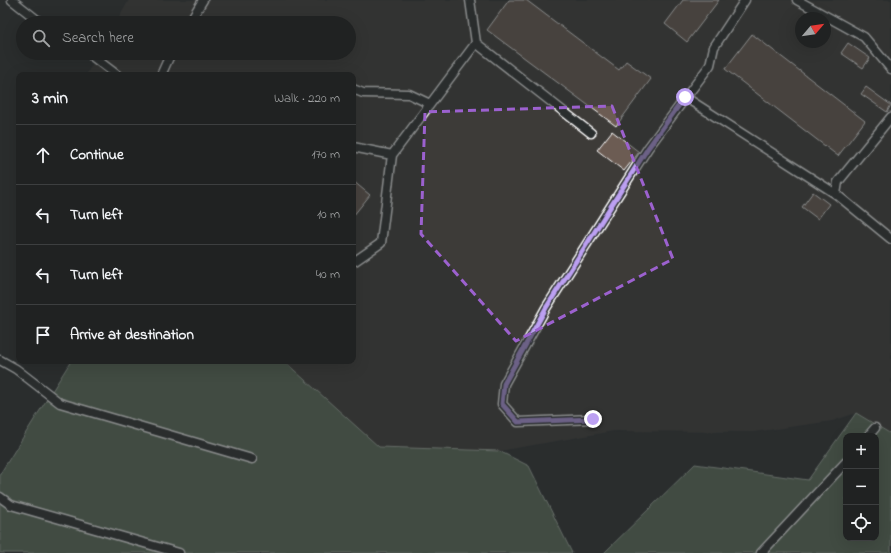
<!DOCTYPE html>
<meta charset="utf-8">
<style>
:root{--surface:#202222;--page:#282a2a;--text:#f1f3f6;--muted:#a2a4a5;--line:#3d3f40}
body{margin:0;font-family:"Indie Flower",sans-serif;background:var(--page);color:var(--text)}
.controls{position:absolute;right:12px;bottom:12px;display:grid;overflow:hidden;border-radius:8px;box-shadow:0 4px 16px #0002}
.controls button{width:36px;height:36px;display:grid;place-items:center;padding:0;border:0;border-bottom:1px solid var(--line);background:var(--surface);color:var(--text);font:20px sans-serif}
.compass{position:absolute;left:795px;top:12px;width:36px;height:36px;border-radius:50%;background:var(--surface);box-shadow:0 4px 16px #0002;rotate:61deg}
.stop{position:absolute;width:12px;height:12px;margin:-9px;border:3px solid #bca0f2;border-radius:50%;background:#fff}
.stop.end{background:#bca0f2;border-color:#fff;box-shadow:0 1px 4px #0008}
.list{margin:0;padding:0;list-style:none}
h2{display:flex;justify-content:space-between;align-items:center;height:52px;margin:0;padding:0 16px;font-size:17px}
h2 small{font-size:13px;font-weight:400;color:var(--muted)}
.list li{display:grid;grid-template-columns:26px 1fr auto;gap:12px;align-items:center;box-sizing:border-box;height:60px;padding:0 16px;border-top:1px solid var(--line)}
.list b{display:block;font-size:15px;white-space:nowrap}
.list em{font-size:13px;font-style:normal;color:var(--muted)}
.icon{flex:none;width:22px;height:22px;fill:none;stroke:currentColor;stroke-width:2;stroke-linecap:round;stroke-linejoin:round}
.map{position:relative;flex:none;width:891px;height:553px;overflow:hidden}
.search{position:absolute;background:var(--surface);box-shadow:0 4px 16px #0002;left:16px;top:16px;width:340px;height:44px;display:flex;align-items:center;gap:10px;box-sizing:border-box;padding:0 14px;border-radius:22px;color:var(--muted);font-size:15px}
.panel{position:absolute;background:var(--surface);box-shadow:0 4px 16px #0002;left:16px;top:72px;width:340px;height:292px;border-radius:8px}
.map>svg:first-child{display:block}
.built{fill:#3e3b39;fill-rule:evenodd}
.green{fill:#5d705b;stroke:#aeb8ad;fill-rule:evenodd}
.building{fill:#6c5c53;stroke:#fff}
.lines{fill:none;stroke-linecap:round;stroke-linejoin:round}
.lane-casing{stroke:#fff;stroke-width:11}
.lane{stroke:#2a2d2e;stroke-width:8}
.route{stroke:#bca0f2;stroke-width:5}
.marked{fill:none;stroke:#9c61cf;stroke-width:3;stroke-dasharray:8 5;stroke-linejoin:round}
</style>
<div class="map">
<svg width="891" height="553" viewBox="0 0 891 553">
<rect width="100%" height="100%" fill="#2a2d2e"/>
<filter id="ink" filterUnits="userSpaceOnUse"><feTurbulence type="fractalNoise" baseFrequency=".025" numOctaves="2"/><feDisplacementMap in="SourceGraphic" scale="8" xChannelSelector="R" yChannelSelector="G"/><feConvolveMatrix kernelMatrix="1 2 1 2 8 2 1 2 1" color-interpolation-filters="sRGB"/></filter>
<g filter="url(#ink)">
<path class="built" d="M129 0H891V434L856 413 832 421 753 432 613 431 499 451 379 447 284 361H353V75H86L99 53H349V23H116ZM801 18H825V42H801Z"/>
<path class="green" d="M71 361H284L379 447 499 451 529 466 572 553H0V474Z
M856 413 891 434V553H604L695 464 808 480ZM846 436H876V538H846Z"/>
<path class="building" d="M509 0H526L619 70 626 61 651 79 616 126 487 30Z
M683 0H719L687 42 665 24Z
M752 34 865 121 838 156 725 69Z
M848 43 870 58 863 68 841 53Z
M866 87 891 105 887 112 861 94Z
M612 131 639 152 624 171 597 150Z
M353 181 370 195 353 216Z
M813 192 829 204 818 219 802 207Z"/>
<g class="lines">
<defs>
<path id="lane" d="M12 0 41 23
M470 0 476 43 591 133
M797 0 864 37 891 69
M189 23 203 0
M88 53 117 75
M161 75 171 53
M353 89 363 93 409 94 430 104
M685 97 836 194
M891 117 838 182 836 194 891 239
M353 147 392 155
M353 260 355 261 381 243 392 155 476 43
M0 360 16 369 60 403 252 459
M593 419 518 422 502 404 504 384 546 308 648 148 710 65 714 47 745 0
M868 436 875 428
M0 497 11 505 179 553
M761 553 846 462"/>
</defs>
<use href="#lane" class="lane-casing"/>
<use href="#lane" class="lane"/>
</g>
</g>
<g class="lines" filter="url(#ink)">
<path class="route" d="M593 419 518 422 502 404 504 384 546 308 648 148 685 97"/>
</g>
<path d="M0 0H891V553H0ZM612 106 673 259 516 341 421 234 425 112Z" fill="#2a2d2e" fill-opacity=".55" fill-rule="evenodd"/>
<path class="marked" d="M612 106 673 259 516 341 421 234 425 112Z"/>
</svg>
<div class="controls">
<button>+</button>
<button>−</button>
<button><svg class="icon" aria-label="locate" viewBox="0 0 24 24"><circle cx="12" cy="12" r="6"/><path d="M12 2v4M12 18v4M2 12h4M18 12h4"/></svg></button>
</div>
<svg class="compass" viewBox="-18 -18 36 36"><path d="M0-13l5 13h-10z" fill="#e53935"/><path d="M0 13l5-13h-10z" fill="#a2a4a5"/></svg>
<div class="stop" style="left:685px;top:97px"></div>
<div class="stop end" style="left:593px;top:419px"></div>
<div class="search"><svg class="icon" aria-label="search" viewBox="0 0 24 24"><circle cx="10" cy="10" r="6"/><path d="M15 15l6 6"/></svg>Search here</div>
<section class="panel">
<h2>3 min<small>Walk · 220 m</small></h2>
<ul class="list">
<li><svg class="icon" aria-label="ahead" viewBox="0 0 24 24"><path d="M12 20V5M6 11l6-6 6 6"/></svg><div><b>Continue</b></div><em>170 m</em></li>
<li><svg class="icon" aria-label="left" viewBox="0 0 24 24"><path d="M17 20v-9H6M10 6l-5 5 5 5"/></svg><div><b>Turn left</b></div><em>10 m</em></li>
<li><svg class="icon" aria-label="left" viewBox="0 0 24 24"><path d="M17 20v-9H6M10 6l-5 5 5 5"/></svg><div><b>Turn left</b></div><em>40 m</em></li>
<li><svg class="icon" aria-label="arrive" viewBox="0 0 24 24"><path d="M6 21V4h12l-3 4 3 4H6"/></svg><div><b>Arrive at destination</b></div></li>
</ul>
</section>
</div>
